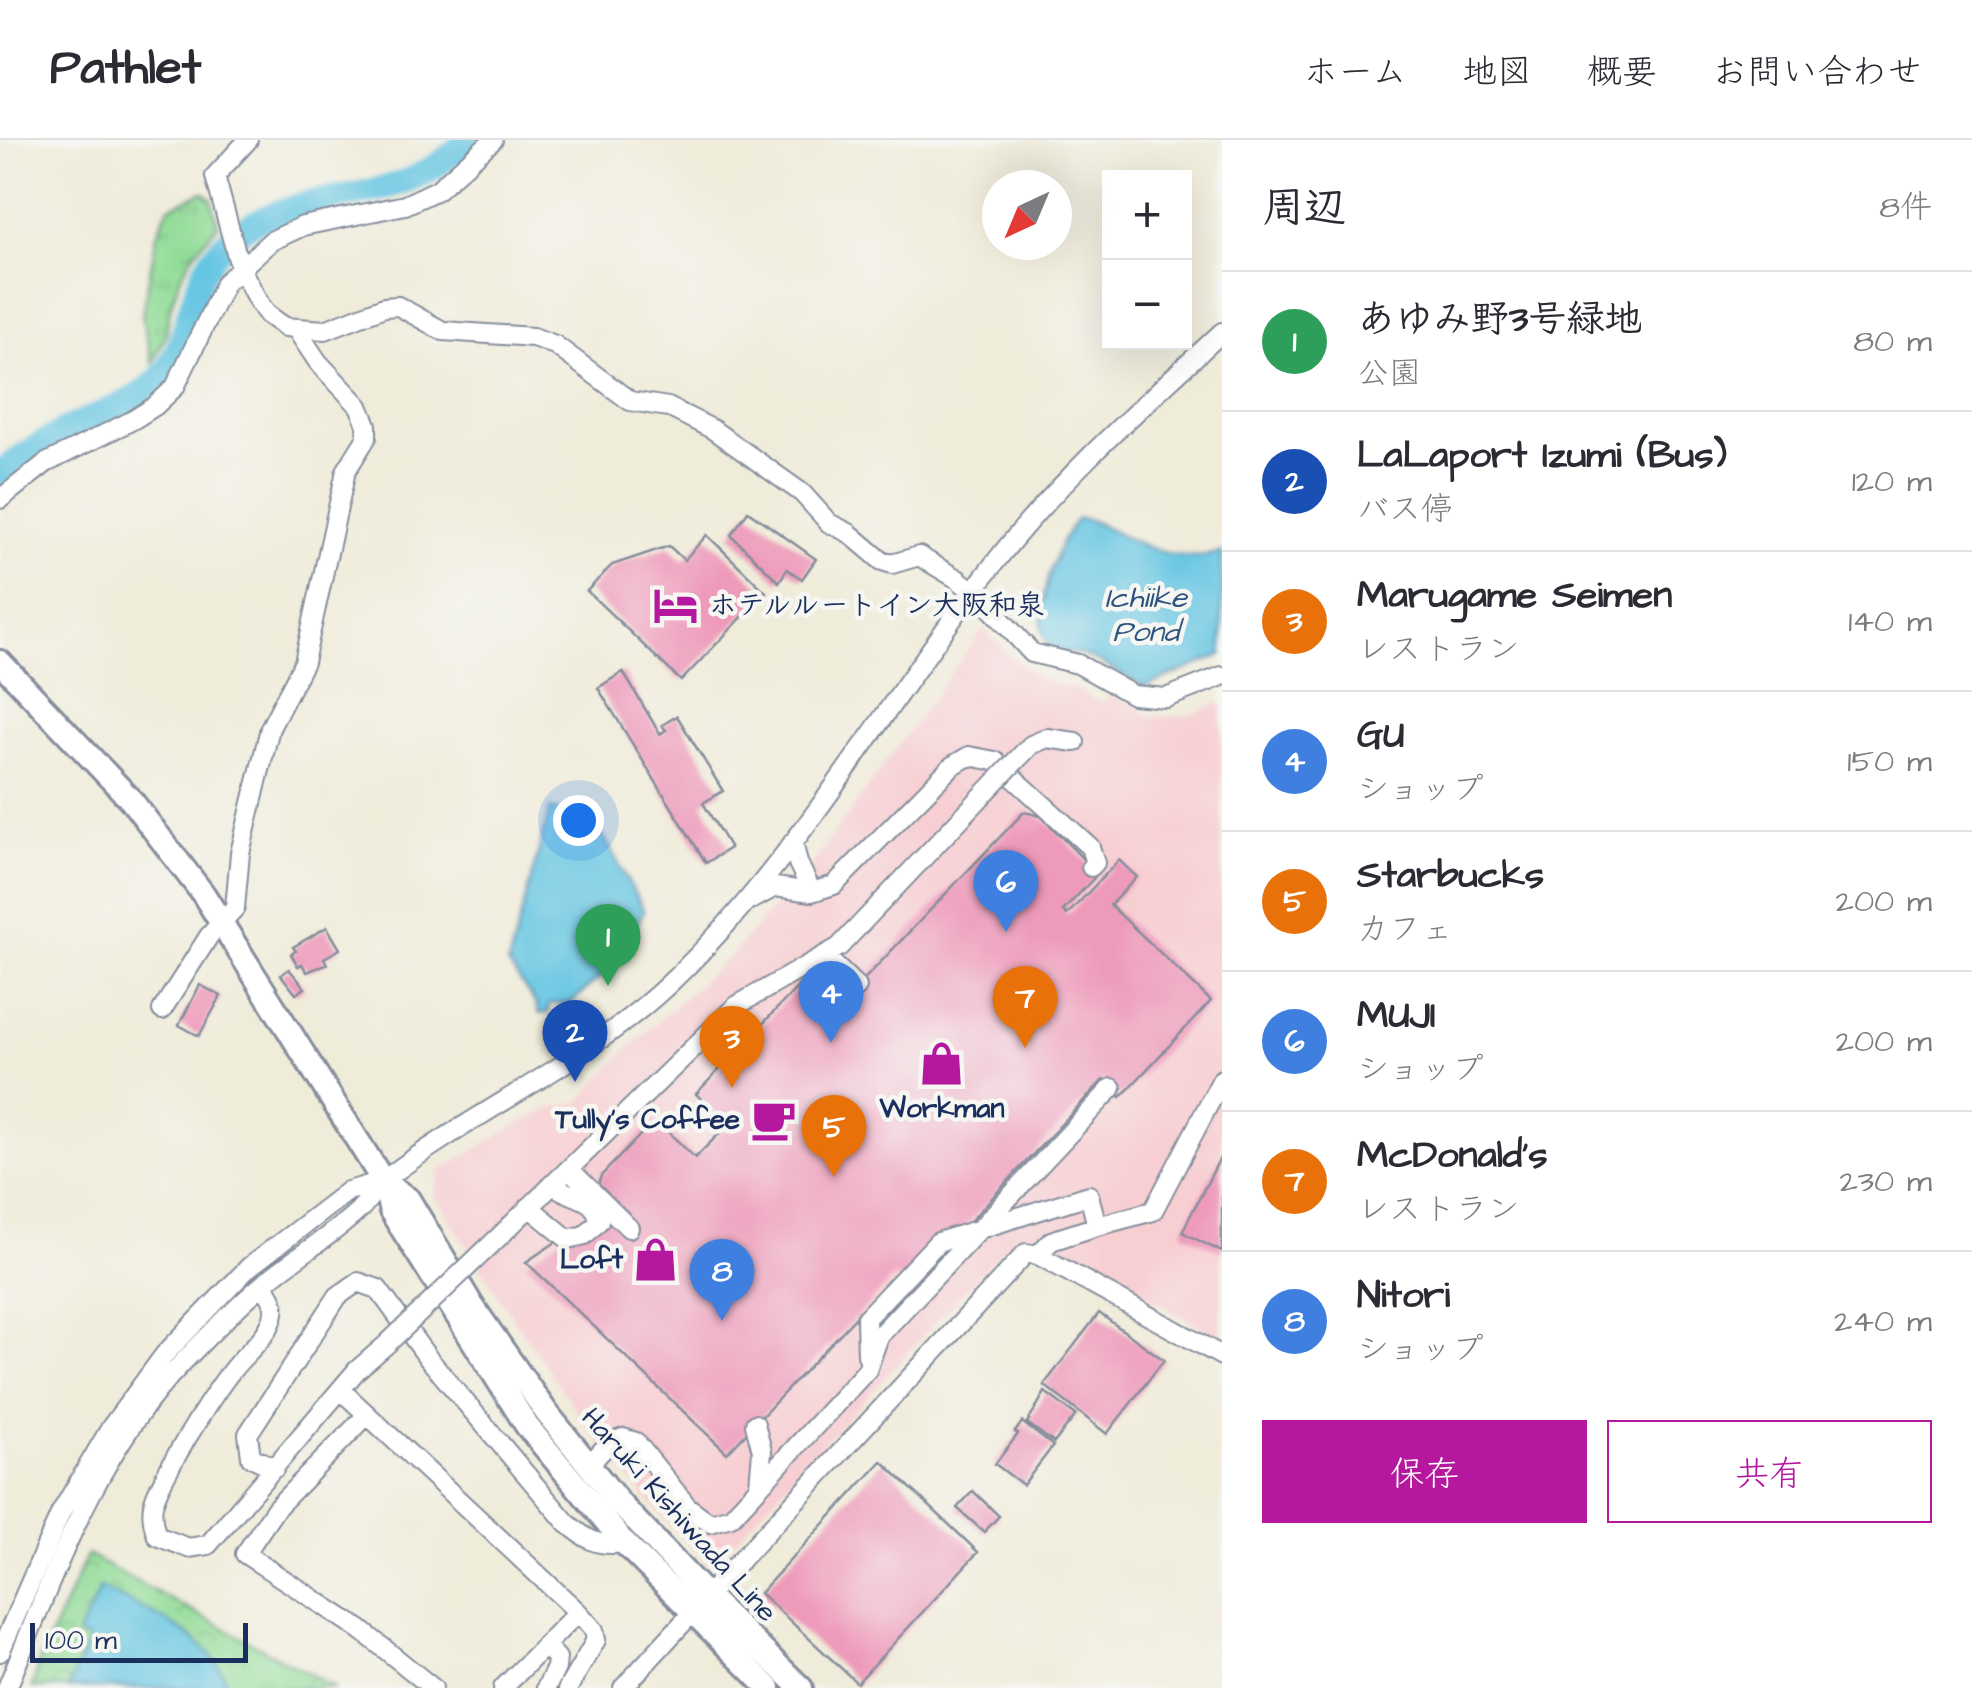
<!DOCTYPE html>
<html lang="ja">
<meta charset="utf-8">
<style>
:root{--surface:#fff;--page:#f7f7f7;--text:#2b2b33;--muted:#7c7c81;--line:#e1e1e2;--accent:#b5179e}
body{margin:0;font-family:"Architects Daughter","Klee One",sans-serif;background:var(--page);color:var(--text)}
.controls{position:absolute;right:30px;top:30px;display:grid;overflow:hidden;border-radius:0px;box-shadow:0 10px 40px #0002}
.controls button{width:90px;height:90px;display:grid;place-items:center;padding:0;border:0;border-bottom:2px solid var(--line);background:var(--surface);color:var(--text);font:50px sans-serif}
.compass{position:absolute;left:982px;top:30px;width:90px;height:90px;border-radius:50%;background:var(--surface);box-shadow:0 10px 40px #0002;rotate:224deg}
.scale{position:absolute;left:30px;bottom:25px;width:218px;box-sizing:border-box;padding-left:10px;border:5px solid #1b2f5e;border-top:0;font-size:28px;line-height:35px;white-space:nowrap;color:#1b2f5e;-webkit-text-stroke:8px #f6f6f2;paint-order:stroke}
.you{position:absolute;left:578px;top:680px;width:35px;height:35px;margin:-25px;border:8px solid #fff;border-radius:50%;background:#1a73e8;box-shadow:0 0 0 15px #1a73e833}
.badge{display:grid;place-items:center;width:65px;height:65px;border-radius:50%;background:var(--accent);color:#fff;font-size:32px;font-weight:700}
.pin{position:absolute;translate:-50% -82px;filter:drop-shadow(0 2px 5px #0008)}
.pin::after{content:'';position:absolute;top:52px;width:35px;height:30px;background:inherit;clip-path:polygon(0 0,100% 0,50% 100%)}
.list{margin:0;padding:0;list-style:none}
h2{display:flex;justify-content:space-between;align-items:center;height:130px;margin:0;padding:0 40px;font-size:42px}
h2 small{font-size:32px;font-weight:400;color:var(--muted)}
.list li{display:grid;grid-template-columns:65px 1fr auto;gap:30px;align-items:center;box-sizing:border-box;height:140px;padding:0 40px;border-top:2px solid var(--line)}
.list b{display:block;font-size:38px;white-space:nowrap}
.list p{margin:0;font-size:32px;white-space:nowrap;color:var(--muted)}
.list em{font-size:32px;font-style:normal;color:var(--muted)}
.actions{display:flex;gap:20px;padding:30px 40px}
.actions a{flex:1;padding:22px 0;border:2px solid var(--accent);border-radius:0px;text-align:center;font-size:35px;color:var(--accent)}
.actions .main{background:var(--accent);color:#fff}
.map{position:relative;flex:none;width:1222px;height:1548px;overflow:hidden}
header{display:flex;align-items:center;gap:60px;box-sizing:border-box;height:140px;padding:0 50px;background:var(--surface);border-bottom:2px solid var(--line)}
header strong{font-size:48px}
nav{display:flex;gap:55px;margin-inline-start:auto;font-size:35px}
main{display:flex}
aside{flex:1;background:var(--surface)}
.map>svg:first-child{display:block}
.built{fill:#f7cfd3}
.grass{fill:url(#grass-tufts);stroke:#56867a;stroke-width:2.5}
.park{fill:url(#park-crowns);stroke:#56867a;stroke-width:2.5}
.water{fill:#64c5e2;stroke:#407aa0;stroke-width:2.5}
.lines{fill:none;stroke-linecap:round;stroke-linejoin:round}
.river{stroke:#64c5e2;stroke-width:25}
.building{fill:#ee9aba}
.minor-casing{stroke:#868e9c;stroke-width:22}
.major-casing{stroke:#868e9c;stroke-width:28}
.minor{stroke:#fff;stroke-width:18}
.major{stroke:#fff;stroke-width:22}
.minor-bridge-casing{stroke:#868e9c;stroke-width:22;stroke-linecap:butt}
.minor-bridge{stroke:#fff;stroke-width:18}
.labels{text-anchor:middle;dominant-baseline:central;stroke-width:9;stroke-linejoin:round;paint-order:stroke}
.poi-label{font-size:28px;font-weight:bold;fill:#1b2f5e;stroke:#f6f6f2;text-anchor:end}
.street-label{font-size:28px;fill:#1b2f5e;stroke:#f6f6f2}
.water-label{font-size:30px;font-style:italic;fill:#2d547f;stroke:#f6f6f2}
</style>
<header>
<strong>Pathlet</strong>
<nav><a>ホーム</a><a>地図</a><a>概要</a><a>お問い合わせ</a></nav>
</header>
<main>
<div class="map">
<svg width="1222" height="1548" viewBox="0 0 1222 1548">
<defs>
<pattern id="grass-tufts" width="24" height="20" patternUnits="userSpaceOnUse" patternTransform="scale(2.5)"><rect width="24" height="20" fill="#92dc97"/><path d="M3 7l-1-3M5 7V3M7 7l1-3M15 17l-1-3M17 17v-4M19 17l1-3" fill="none" stroke="#7dbd85"/></pattern>
<pattern id="park-crowns" width="20" height="18" patternUnits="userSpaceOnUse" patternTransform="scale(2.5)"><rect width="20" height="18" fill="#92dc97"/><path d="M2 6a3 3 0 1 1 6 0M12 15a3 3 0 1 1 6 0" fill="none" stroke="#7dbd85"/></pattern>
</defs>
<rect width="100%" height="100%" fill="#f6f6f2"/>
<filter id="ink" filterUnits="userSpaceOnUse"><feTurbulence type="fractalNoise" baseFrequency=".01" numOctaves="2"/><feDisplacementMap in="SourceGraphic" scale="20" xChannelSelector="R" yChannelSelector="G"/><feConvolveMatrix kernelMatrix="1 2 1 2 8 2 1 2 1" color-interpolation-filters="sRGB"/></filter>
<filter id="wash" filterUnits="userSpaceOnUse"><feTurbulence type="fractalNoise" baseFrequency=".0048" numOctaves="4" result="noise"/><feDisplacementMap in="SourceGraphic" scale="40" xChannelSelector="R" yChannelSelector="G"/><feGaussianBlur stdDeviation="2.25" result="paint"/><feColorMatrix in="noise" values="0 0 0 0 0 0 0 0 0 0 0 0 0 0 0 0 0 1.4 0 .05"/><feComposite in="paint" operator="in"/></filter>
<g filter="url(#wash)">
<rect width="100%" height="100%" fill="#f0ecda"/>
<path class="built" d="M983 489 1026 530 1052 544 1070 547 1101 563 1108 555 1132 564 1149 576 1167 577 1189 575 1222 562V1199L1034 1094H1022L1006 1106 719 1418 707 1423 644 1356 592 1293 514 1180 434 1055 440 1031 526 979 555 967 579 963 621 915 735 811 811 725Z"/>
<path class="grass" d="M203 52 212 59 218 85 195 112 180 138 170 168 166 195 152 223 142 175 157 94 168 68Z"/>
<path class="park" d="M87 1415 336 1548H32L39 1522Z"/>
<path class="water" d="M1078 378 1089 380C1133 400 1173 427 1222 412V515L1145 547C1123 537 1104 522 1082 515 1072 512 1060 514 1052 508 1025 487 1057 397 1078 378Z
M550 669 596 682 644 771 618 821 571 863 549 864 548 873 539 874 536 864 508 824Z
M100 1448C144 1470 215 1495 228 1548H68L89 1501 78 1495Z"/>
<g class="lines">
<path class="river" d="M0 333C20 315 46 300 71 287 101 272 141 262 163 234 198 188 182 128 243 89 320 41 397 73 467 0"/>
</g>
<g id="blocks">
<path class="building" d="M748 371 816 419 802 439 787 429 779 442 731 395Z
M707 395 766 452 681 541 587 451 612 425 669 406 684 420Z
M623 532 660 594 666 590 662 585 677 576 723 651 703 663 730 708 706 723 598 548Z
M1024 672 1041 676 1091 727 1094 738 1063 771 1067 775 1119 720 1137 737 1110 765 1211 861 1121 957 1103 940 907 1148 895 1136 727 1313 526 1122 604 1070 596 1052 601 1036 646 989 661 985 695 1018 728 985 696 954 809 835 813 839 823 828 850 854Z
M327 787 340 809 324 818 327 824 307 832 302 824 298 826 291 814 296 811 293 807Z
M289 829 305 848 296 854 281 835Z
M200 845 221 856 199 896 179 885Z
M1222 1014V1112L1182 1092Z
M1099 1173 1164 1220 1107 1294 1044 1245Z
M1045 1252 1076 1275 1054 1303 1027 1283Z
M1022 1282 1053 1306 1023 1345 995 1324 1018 1294 1015 1292Z
M882 1321 978 1412 857 1543 760 1453Z
M973 1351 999 1376 984 1392 957 1368Z"/>
</g>
</g>
<g filter="url(#ink)">
<use href="#blocks" fill-opacity="0" stroke="#868e9c" stroke-width="2.5"/>
<g class="lines">
<defs>
<path id="minor" d="M248 0 215 36 240 127 259 163 268 175 285 187 325 190 384 167 398 166 443 191 533 197 555 205 630 261 668 267 712 289 802 353 829 383 849 393 882 421 892 424 919 416 959 440 984 461 1032 513 1078 524 1133 555 1166 558 1222 536
M0 359 46 323 133 280 155 266 175 247 225 143 271 101 303 86 405 65 437 50 493 0
M1031 605 1047 598 1075 602
M793 702 798 723 812 752
M753 759 775 747 812 752 834 745 952 626 969 616 995 621 1090 707 1095 723 1091 727
M825 816 857 847
M162 870 209 796 235 768 240 713 270 588 304 522 346 331 367 297V285L359 266 318 222 296 189
M569 1029 629 1088
M529 1067 568 1099 585 1095 599 1081C596 1055 569 1059 552 1044
M501 1095 736 866 839 807 983 655
M1038 1115 1051 1101 1097 1086
M262 1145C269 1153 276 1162 274 1173 271 1195 246 1212 233 1229 214 1252 159 1339 153 1365 151 1376 153 1385 157 1396L188 1408 208 1405 357 1230 387 1204
M867 1215 866 1178 938 1102 1089 1055 1097 1086 1153 1071 1222 939
M341 1250 578 1472 503 1548
M367 1275 276 1368 245 1414 361 1490 433 1548
M755 1284 762 1311 759 1345
M589 1325 609 1303 623 1298 636 1302 688 1367 710 1383 731 1377 867 1230 879 1196 1112 948
M275 1328 251 1317 248 1294 338 1156 358 1142 378 1149 428 1218 567 1383C587 1400 597 1407 624 1403
M707 1456 1026 1113 1038 1115 1222 1216
M545 1505 557 1518 556 1528 546 1548
M0 1512 61 1372 111 1287 164 1215 249 1127 348 1051 383 1041
M7 1548C54 1435 95 1313 182 1223 208 1196 234 1169 262 1145 292 1119 328 1099 358 1071 369 1061 376 1046 388 1037 480 968 587 922 671 842 801 718 889 556 1000 416 1065 334 1146 263 1222 192
M568 1548 596 1500 594 1490 578 1472
M623 1548 692 1473"/>
<path id="major" d="M0 522 131 660 204 755 383 1041 391 1071 527 1286 624 1403 769 1548
M383 1041 408 1059 471 1164 546 1272 620 1364 707 1456 801 1548"/>
</defs>
<use href="#minor" class="minor-casing"/>
<use href="#major" class="major-casing"/>
<use href="#minor" class="minor"/>
<use href="#major" class="major"/>
<defs>
<path id="minor-bridge" d="M983 655 1031 605
M387 1204 501 1095"/>
</defs>
<use href="#minor-bridge" class="minor-bridge-casing"/>
<use href="#minor-bridge" class="minor-bridge"/>
</g>
</g>
<defs>
<symbol id="hotel-bare" viewBox="-9 -9 18 18"><path d="M-6-4.5h1.5V1H6V5H4.5V3h-9V5H-6ZM-4 0a1.8 1.8 0 1 1 3.6 0ZM.5 0V-2.5h3Q6-2.5 6 0Z" fill="#b5179e" stroke="#f6f6f2" stroke-width="2.5" paint-order="stroke"/></symbol>
<symbol id="shop-bare" viewBox="-9 -9 18 18"><path d="M-5-2.5h2.3a2.7 3.5 0 0 1 5.4 0H5L5.5 6h-11ZM-1.5-2.5h3a1.5 2.3 0 0 0-3 0Z" fill="#b5179e" stroke="#f6f6f2" stroke-width="2.5" paint-order="stroke"/></symbol>
<symbol id="cafe-bare" viewBox="-9 -9 18 18"><path d="M-5.5-4.5H6V0H3Q3 3.5 0 3.5H-2.5Q-5.5 3.5-5.5 0ZM3-3.2v2h1.7v-2ZM-6 4.5H4V6H-6Z" fill="#b5179e" stroke="#f6f6f2" stroke-width="2.5" paint-order="stroke"/></symbol>
</defs>
<g fill-rule="evenodd">
<use href="#hotel-bare" x="644" y="434" width="63" height="63"/>
<use href="#shop-bare" x="910" y="892" width="63" height="63"/>
<use href="#cafe-bare" x="742" y="948" width="63" height="63"/>
<use href="#shop-bare" x="624" y="1088" width="63" height="63"/>
</g>
<g class="labels">
<g class="poi-label">
<text x="709" y="465" text-anchor="start">ホテルルートイン大阪和泉</text>
<text x="942" y="968" text-anchor="middle">Workman</text>
<text x="740" y="979">Tully's Coffee</text>
<text x="623" y="1119">Loft</text>
</g>
<g class="street-label">
<text transform="translate(679 1375) rotate(48)">Haruki Kishiwada Line</text>
</g>
<g class="water-label">
<text x="1146" y="458">Ichiike<tspan x="1146" dy="34">Pond</tspan></text>
</g>
</g>
</svg>
<div class="controls">
<button>+</button>
<button>−</button>
</div>
<svg class="compass" viewBox="-18 -18 36 36"><path d="M0-13l5 13h-10z" fill="#e53935"/><path d="M0 13l5-13h-10z" fill="#7c7c81"/></svg>
<div class="scale">100 m</div>
<div class="you"></div>
<div class="pin badge" style="left:608px;top:846px;background:#2e9e5b">1</div>
<div class="pin badge" style="left:575px;top:942px;background:#1a4fb4">2</div>
<div class="pin badge" style="left:732px;top:948px;background:#e8710a">3</div>
<div class="pin badge" style="left:831px;top:903px;background:#3f7fe0">4</div>
<div class="pin badge" style="left:834px;top:1037px;background:#e8710a">5</div>
<div class="pin badge" style="left:1006px;top:792px;background:#3f7fe0">6</div>
<div class="pin badge" style="left:1025px;top:908px;background:#e8710a">7</div>
<div class="pin badge" style="left:722px;top:1181px;background:#3f7fe0">8</div>
</div>
<aside>
<h2>周辺<small>8件</small></h2>
<ul class="list">
<li><span class="badge" style="background:#2e9e5b">1</span><div><b>あゆみ野3号緑地</b><p>公園</p></div><em>80 m</em></li>
<li><span class="badge" style="background:#1a4fb4">2</span><div><b>LaLaport Izumi (Bus)</b><p>バス停</p></div><em>120 m</em></li>
<li><span class="badge" style="background:#e8710a">3</span><div><b>Marugame Seimen</b><p>レストラン</p></div><em>140 m</em></li>
<li><span class="badge" style="background:#3f7fe0">4</span><div><b>GU</b><p>ショップ</p></div><em>150 m</em></li>
<li><span class="badge" style="background:#e8710a">5</span><div><b>Starbucks</b><p>カフェ</p></div><em>200 m</em></li>
<li><span class="badge" style="background:#3f7fe0">6</span><div><b>MUJI</b><p>ショップ</p></div><em>200 m</em></li>
<li><span class="badge" style="background:#e8710a">7</span><div><b>McDonald's</b><p>レストラン</p></div><em>230 m</em></li>
<li><span class="badge" style="background:#3f7fe0">8</span><div><b>Nitori</b><p>ショップ</p></div><em>240 m</em></li>
</ul>
<div class="actions"><a class="main">保存</a><a>共有</a></div>
</aside>
</main>
